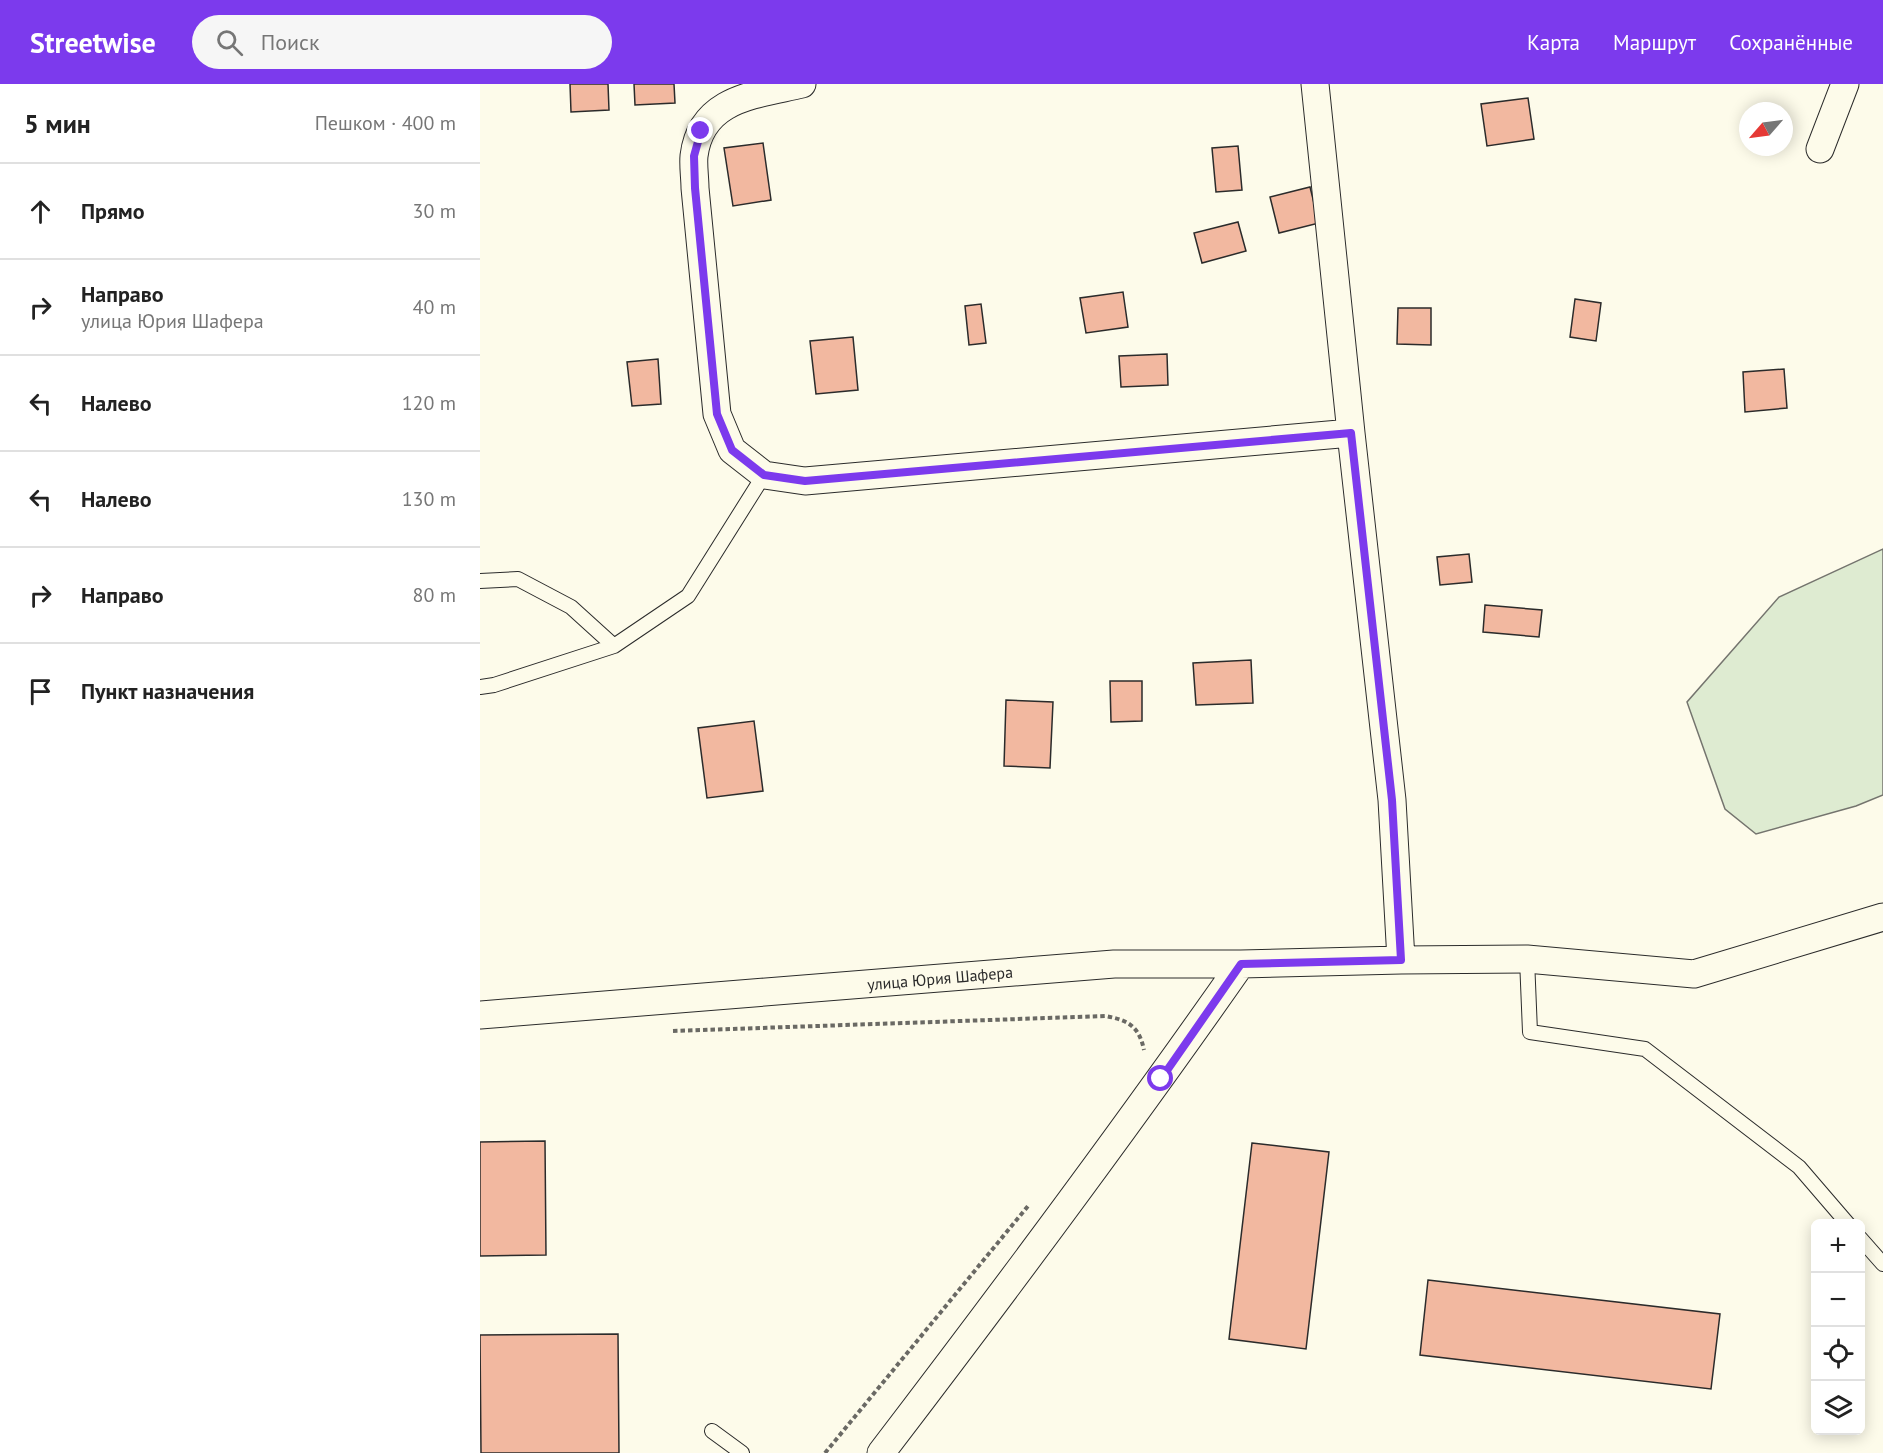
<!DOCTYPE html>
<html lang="ru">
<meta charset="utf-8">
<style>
:root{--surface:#fff;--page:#f6f6f6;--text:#222;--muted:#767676;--line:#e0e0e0;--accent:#7c3aed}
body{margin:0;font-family:"PT Sans",sans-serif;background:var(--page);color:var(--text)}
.controls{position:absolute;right:18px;bottom:18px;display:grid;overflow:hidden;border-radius:9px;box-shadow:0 3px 15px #0003}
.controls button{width:54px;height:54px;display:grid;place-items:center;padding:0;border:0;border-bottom:2px solid var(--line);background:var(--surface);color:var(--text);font:30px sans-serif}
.compass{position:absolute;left:1259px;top:18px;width:54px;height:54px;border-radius:50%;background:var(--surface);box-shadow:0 3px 15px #0003;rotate:242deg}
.stop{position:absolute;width:18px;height:18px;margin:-14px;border:4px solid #7c3aed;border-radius:50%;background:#fff}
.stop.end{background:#7c3aed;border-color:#fff;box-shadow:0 2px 6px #0008}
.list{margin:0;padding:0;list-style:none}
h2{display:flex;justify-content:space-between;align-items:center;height:78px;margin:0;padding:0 24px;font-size:26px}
h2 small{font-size:20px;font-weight:400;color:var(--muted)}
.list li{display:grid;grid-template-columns:39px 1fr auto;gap:18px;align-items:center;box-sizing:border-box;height:96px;padding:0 24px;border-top:2px solid var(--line)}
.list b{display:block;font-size:22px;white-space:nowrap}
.list p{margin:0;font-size:20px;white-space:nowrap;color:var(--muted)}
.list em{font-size:20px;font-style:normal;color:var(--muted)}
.icon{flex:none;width:33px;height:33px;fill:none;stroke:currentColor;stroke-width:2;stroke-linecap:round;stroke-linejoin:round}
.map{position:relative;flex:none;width:1403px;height:1369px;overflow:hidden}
header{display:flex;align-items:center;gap:36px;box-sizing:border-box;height:84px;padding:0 30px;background:var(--accent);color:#fff}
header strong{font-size:28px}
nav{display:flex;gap:33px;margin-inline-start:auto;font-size:21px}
.search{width:420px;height:54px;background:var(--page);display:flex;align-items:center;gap:15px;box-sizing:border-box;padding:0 21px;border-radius:33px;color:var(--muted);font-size:22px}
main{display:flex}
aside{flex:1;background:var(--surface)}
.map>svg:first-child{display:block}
.green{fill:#deebd1;stroke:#74746e;stroke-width:1.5}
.building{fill:#f2b8a0;stroke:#2b2b2b;stroke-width:1.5}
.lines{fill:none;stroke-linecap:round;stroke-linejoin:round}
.service-casing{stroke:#2b2b2b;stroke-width:16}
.minor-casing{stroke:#2b2b2b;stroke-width:29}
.path{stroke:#6a6964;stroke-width:4;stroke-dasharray:4.5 3;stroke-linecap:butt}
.service{stroke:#fdfbea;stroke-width:14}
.minor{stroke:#fdfbea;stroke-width:27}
.route{stroke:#7c3aed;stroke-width:8}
.labels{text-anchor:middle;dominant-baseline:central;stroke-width:4.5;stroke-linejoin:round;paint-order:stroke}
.street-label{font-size:16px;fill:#2b2b2b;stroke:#fdfbea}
</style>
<header>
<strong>Streetwise</strong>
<div class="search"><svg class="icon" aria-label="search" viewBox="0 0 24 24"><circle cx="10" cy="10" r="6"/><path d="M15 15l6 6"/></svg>Поиск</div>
<nav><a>Карта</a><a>Маршрут</a><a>Сохранённые</a></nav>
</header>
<main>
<aside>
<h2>5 мин<small>Пешком · 400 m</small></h2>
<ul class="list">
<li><svg class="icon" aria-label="ahead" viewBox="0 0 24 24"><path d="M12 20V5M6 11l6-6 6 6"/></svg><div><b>Прямо</b></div><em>30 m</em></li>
<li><svg class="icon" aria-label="right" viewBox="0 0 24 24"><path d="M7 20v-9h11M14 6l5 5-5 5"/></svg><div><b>Направо</b><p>улица Юрия Шафера</p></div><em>40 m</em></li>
<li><svg class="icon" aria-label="left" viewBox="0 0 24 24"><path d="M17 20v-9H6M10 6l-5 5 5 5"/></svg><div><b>Налево</b></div><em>120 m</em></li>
<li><svg class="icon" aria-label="left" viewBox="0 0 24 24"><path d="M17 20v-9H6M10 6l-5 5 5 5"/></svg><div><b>Налево</b></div><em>130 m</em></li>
<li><svg class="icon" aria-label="right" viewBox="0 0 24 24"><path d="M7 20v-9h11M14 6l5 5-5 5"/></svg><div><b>Направо</b></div><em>80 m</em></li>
<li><svg class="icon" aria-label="arrive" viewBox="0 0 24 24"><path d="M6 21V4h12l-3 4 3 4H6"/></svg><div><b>Пункт назначения</b></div></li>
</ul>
</aside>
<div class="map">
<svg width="1403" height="1369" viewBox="0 0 1403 1369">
<rect width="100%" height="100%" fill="#fdfbea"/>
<path class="green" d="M1403 465V711L1376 722 1276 750 1245 725 1207 618 1299 513Z"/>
<path class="building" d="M90 0H128L129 26 91 28Z
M154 0H194L195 19 155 21Z
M1048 14 1054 55 1007 62 1001 20Z
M283 59 291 116 253 122 244 64Z
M758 62 762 106 736 108 732 64Z
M830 103 839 139 799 149 790 113Z
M758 138 766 167 722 179 714 149Z
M643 208 648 243 606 249 600 214Z
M1095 215 1121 219 1116 257 1090 253Z
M501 220 506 259 489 261 485 222Z
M918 224H951V261L917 260Z
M373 253 378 306 336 310 330 257Z
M687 270 688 301 641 303 639 272Z
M178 275 181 320 152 322 147 278Z
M1304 285 1307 324 1265 328 1263 288Z
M989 470 992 498 960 501 957 473Z
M1005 521 1062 526 1059 553 1003 548Z
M771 576 773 619 716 621 713 579Z
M630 597H662V637L631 638Z
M526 616 573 618 570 684 524 682Z
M274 637 283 707 227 714 218 644Z
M65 1057 66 1171 0 1172V1058Z
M772 1059 849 1068 826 1265 749 1255Z
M948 1196 1240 1230 1231 1305 940 1271Z
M138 1250 139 1369H1L0 1251Z"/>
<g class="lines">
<defs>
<path id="service" d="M0 497 38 495 91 523 134 562
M0 603 14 601 134 562 208 512 284 391
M1047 875 1050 948 1165 965 1319 1083 1368 1140
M1380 1154 1403 1180
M232 1347 262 1369"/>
<path id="minor" d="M322 0C275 11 221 14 214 72 213 82 215 94 215 104L237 330 252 366 284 391 325 397 871 349
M835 0 871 349 912 716 921 876 1047 875 1214 890 1403 833
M1340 65 1365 0
M0 931 634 880H761L921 876
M401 1369C524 1208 645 1046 761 880"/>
</defs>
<use href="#service" class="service-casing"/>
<use href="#minor" class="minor-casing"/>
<path class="path" d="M193 947 625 932C648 936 659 942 664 966
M345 1369 548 1122"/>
<use href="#service" class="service"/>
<use href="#minor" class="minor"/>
</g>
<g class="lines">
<path class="route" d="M221 47 214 72 215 104 237 330 252 366 284 391 325 397 871 349 912 716 921 876 761 880 681 995"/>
</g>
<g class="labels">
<g class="street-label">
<text transform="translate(460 894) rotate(-5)">улица Юрия Шафера</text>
</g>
</g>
</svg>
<div class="controls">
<button>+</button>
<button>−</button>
<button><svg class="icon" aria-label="locate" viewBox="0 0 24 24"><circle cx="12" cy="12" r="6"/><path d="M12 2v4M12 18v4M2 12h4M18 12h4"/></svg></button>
<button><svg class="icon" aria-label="layers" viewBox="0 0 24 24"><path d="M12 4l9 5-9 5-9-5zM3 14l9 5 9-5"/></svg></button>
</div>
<svg class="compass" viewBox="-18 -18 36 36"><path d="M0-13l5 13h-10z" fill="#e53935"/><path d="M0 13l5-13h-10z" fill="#767676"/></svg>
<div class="stop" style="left:681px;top:995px"></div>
<div class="stop end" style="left:221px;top:47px"></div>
</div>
</main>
